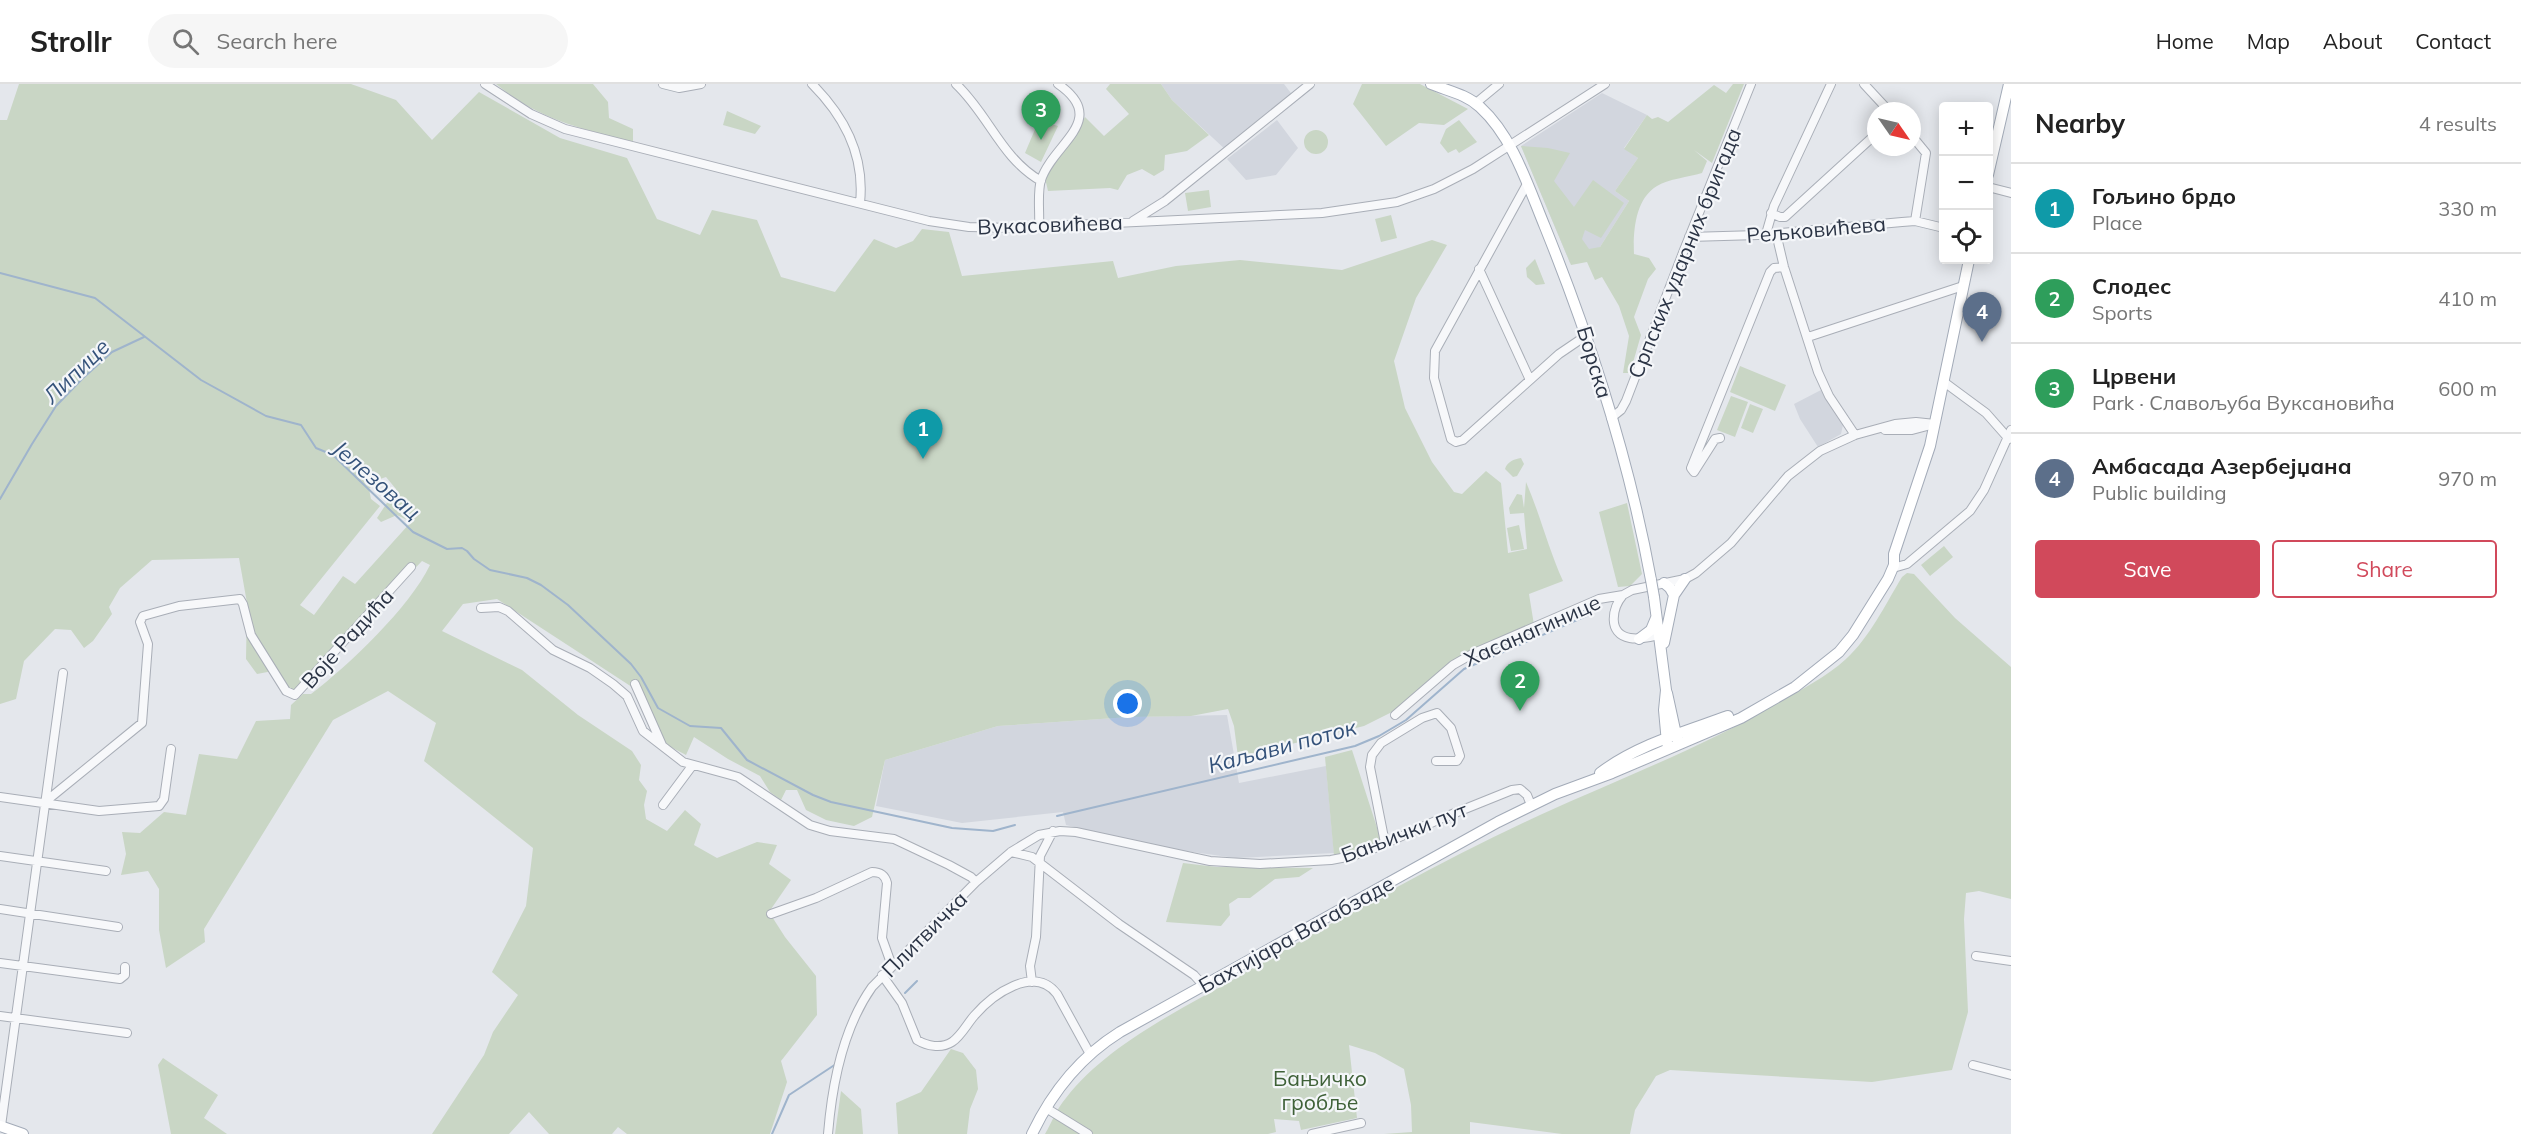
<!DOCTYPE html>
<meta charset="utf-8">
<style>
:root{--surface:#fff;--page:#f6f6f6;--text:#222;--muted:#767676;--line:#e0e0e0;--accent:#d1495b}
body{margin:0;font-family:Mulish,sans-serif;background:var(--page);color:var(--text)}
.controls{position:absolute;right:18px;top:18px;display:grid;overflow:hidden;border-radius:6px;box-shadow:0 3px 15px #0003}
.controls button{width:54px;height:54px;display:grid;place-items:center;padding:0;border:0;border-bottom:2px solid var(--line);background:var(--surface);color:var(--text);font:30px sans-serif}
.compass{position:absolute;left:1867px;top:18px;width:54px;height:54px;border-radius:50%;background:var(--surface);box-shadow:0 3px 15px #0003;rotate:124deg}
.you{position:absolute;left:1128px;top:620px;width:21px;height:21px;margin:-15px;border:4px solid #fff;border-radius:50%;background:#1a73e8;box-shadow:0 0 0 9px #1a73e833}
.badge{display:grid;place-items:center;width:39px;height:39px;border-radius:50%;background:var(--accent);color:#fff;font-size:20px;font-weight:700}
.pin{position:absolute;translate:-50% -50px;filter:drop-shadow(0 2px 3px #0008)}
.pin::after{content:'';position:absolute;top:32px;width:21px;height:18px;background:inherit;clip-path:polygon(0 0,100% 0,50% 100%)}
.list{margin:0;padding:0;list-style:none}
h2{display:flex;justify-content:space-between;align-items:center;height:78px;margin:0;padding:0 24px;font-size:26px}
h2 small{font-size:20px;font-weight:400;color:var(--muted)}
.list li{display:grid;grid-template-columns:39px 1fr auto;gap:18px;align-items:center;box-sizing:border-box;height:90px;padding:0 24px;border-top:2px solid var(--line)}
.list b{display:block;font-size:22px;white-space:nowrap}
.list p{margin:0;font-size:20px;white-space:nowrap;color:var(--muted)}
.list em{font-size:20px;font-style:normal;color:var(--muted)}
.actions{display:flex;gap:12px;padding:18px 24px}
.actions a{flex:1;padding:14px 0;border:2px solid var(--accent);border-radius:6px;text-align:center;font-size:21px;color:var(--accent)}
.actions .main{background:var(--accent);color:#fff}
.icon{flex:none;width:33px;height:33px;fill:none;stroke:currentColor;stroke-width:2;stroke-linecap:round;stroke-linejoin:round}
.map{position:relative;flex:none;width:2011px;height:1050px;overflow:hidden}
header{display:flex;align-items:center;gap:36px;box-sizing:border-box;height:84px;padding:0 30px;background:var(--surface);border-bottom:2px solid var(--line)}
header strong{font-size:28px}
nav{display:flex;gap:33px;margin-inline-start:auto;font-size:21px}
.search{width:420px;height:54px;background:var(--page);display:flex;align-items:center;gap:15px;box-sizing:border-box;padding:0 21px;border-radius:33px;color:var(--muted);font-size:22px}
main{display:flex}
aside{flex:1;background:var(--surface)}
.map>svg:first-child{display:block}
.built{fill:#d2d6de}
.green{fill:#c9d6c5;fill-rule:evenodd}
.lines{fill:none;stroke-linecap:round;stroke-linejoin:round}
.stream{stroke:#9fb4cc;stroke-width:2}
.minor-casing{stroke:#a9aeb7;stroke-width:10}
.major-casing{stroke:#a3abb8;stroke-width:12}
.minor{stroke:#f7f8fa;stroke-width:8}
.major{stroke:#fff;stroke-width:10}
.major-bridge-casing{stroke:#a3abb8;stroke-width:12;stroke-linecap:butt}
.major-bridge{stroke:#fff;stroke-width:10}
.labels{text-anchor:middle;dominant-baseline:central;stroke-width:4.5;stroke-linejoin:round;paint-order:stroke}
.street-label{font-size:21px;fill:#2b3445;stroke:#f4f6f9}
.park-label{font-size:21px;fill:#3f6138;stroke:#f4f6f9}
.water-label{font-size:22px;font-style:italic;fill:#34527a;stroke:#f4f6f9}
</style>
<header>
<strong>Strollr</strong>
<div class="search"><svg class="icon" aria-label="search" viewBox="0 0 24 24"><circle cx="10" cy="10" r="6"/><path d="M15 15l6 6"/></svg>Search here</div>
<nav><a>Home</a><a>Map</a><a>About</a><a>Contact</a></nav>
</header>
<main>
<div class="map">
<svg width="2011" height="1050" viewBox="0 0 2011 1050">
<rect width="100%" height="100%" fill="#e4e7ec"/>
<path class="built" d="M1161 0H1284L1294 13 1227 67 1172 16Z
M1602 9 1647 31 1624 64 1638 74 1615 107 1629 117 1600 163 1570 179 1521 62Z
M1277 36 1298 64 1276 91 1246 96 1227 75Z
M1821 306 1843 341 1841 350 1818 363 1800 335 1794 320Z
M1227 631 1239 699 1326 682 1334 769 1236 774 1171 765 1066 741 1063 728 962 739 876 722 885 676 998 642 1130 633Z"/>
<path class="green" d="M19 0H351L396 16 432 56 479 8 560 54 627 74 657 135 700 151 712 126 757 136 781 193 835 208 874 155 896 164 913 157 922 145 949 148 962 192 1113 177 1118 194 1176 182 1240 176 1342 186 1432 156 1447 161 1416 214 1394 277 1405 324 1432 378 1454 408 1462 410 1486 387 1501 399 1508 469 1527 465 1524 429 1510 430 1509 424 1517 410 1522 411 1524 424 1526 398C1540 430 1548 464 1563 497L1529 510 1534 541 1470 567 1394 627 1364 642 1238 673 1234 642 1228 625 1191 632 1130 633 998 642 885 676 872 733 854 742 826 736 806 726 797 706H786L781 716 770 708 760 692 728 675 694 653 686 671 667 661 650 642 635 605 497 515 463 520 442 547 522 586 578 631 632 667 641 681 639 696 647 707 644 721 646 735 667 747 685 726 701 740 694 761 717 774 757 758 777 761 769 780 791 796 769 828 785 853 816 892 817 931 781 977 787 998 770 1050H627L618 1043 612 1050H549L529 1028 509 1050H432L484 971 493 948 518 911 492 888 526 822 533 764 424 677 436 639 388 607 333 636 204 845 205 858 166 884 159 846V805L148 787 121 791 126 770 122 748 140 749 164 728 186 731 199 670 237 675 256 637 290 635 291 621 303 610H311C348 582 410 523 430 481L422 477 295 609H289L278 586 257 590 246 575 247 519 239 474 152 476 120 504 109 523 112 530 93 557 84 564 71 546 55 545 24 577 16 615 0 620V36H7ZM386 393 396 405 377 434 381 438 397 431 411 438 355 500 343 492 314 531 300 521 380 422 371 415 369 405 377 396Z
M496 0H593L608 18 609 34 633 45V58C579 44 540 36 496 0Z
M1110 0H1161L1172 16 1209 51 1187 67 1165 71 1164 86 1154 92 1142 85 1127 91 1118 106 1110 104 1048 107 1045 94 1050 80 1075 51 1085 33 1104 52 1129 30 1106 5Z
M1362 0H1420L1468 25 1444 41 1419 39 1386 62 1353 20Z
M1733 0H1744L1712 79 1694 66 1707 77 1702 89C1688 93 1669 95 1657 102 1635 115 1633 148 1634 170L1649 174 1656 185 1648 195 1634 233 1641 251 1630 289H1623L1629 252 1619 222 1602 193 1595 196 1587 178 1571 181 1521 62 1548 64 1570 69 1554 97 1574 123 1593 96 1624 119 1601 154 1585 146 1582 155 1589 165 1600 163 1629 117 1615 107 1638 74 1624 65 1647 31 1652 35 1658 33 1668 38 1714 1 1726 9Z
M727 27 761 42 755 50 723 41Z
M1039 36 1058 42 1041 78 1025 69Z
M1459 36 1477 58 1459 69 1456 65 1448 69 1440 59 1446 45Z
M1304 58a12 12 0 1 1 24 0a12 12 0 1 1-24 0Z
M1209 106 1211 123 1188 127 1185 109Z
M1391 131 1397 154 1381 158 1375 135Z
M1535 175 1545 200 1536 201 1527 193 1526 184Z
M1740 282 1786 301 1775 327 1730 308Z
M1731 312 1748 318 1735 353 1717 346Z
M1750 320 1763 325 1753 349 1741 344Z
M1521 374 1524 380 1517 392 1513 393 1505 385C1507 378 1514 375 1521 374Z
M1627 419 1642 490 1630 502 1618 503 1599 428Z
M1519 441 1524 465 1511 467 1507 444Z
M1944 462 1953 473 1930 492 1921 481Z
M1907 489 1914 490 1955 534 2011 583V815L1979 807 1966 809 1964 835 1968 928 1952 986 1872 998 1670 986 1656 992 1635 1026 1630 1050H1562L1470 1038V1050H1384L1412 1048 1411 1021 1404 985 1375 969 1349 961 1357 1034 1301 1046 1299 1037 1274 1035 1276 1048 1268 1050H1045C1052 1038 1057 1024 1066 1014 1107 961 1178 927 1236 894 1335 837 1435 779 1540 731 1619 695 1701 664 1776 620 1800 606 1825 594 1846 575 1870 553 1885 521 1902 493Z
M1352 666 1382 759 1352 770 1334 772 1325 673Z
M1183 779 1217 783 1313 784 1299 793 1275 795 1250 814H1238L1229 820 1230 831 1221 842 1166 838Z
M951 965 963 969 976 986 978 1005 970 1025 967 1050H898L896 1019 921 1008Z
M163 974 218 1011 204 1034 227 1050H171L158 981Z
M841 1007 861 1025 863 1050H835Z"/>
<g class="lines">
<path class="stream" d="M0 189 95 214 201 296 266 332 301 341 316 364 333 371 413 448 447 465 462 464 467 467 474 475 490 486 527 494 541 501 568 521 631 580 641 593 658 624 690 642 721 644 747 676 813 711 831 718 952 744 993 747 1015 741
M0 415 32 360 56 322 82 295 112 268 144 253
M1057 732 1355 662 1379 652 1406 636 1464 585 1591 530
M905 909 917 897
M772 1050 789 1011 836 980"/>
<defs>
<path id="minor" d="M485 0 531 30 565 45 929 137 969 143 1013 144 1322 129 1397 118 1434 105 1473 85 1605 0
M663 0 679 4 701 0
M812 0C845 33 865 72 860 119
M956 0C989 31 1001 74 1041 97
M1864 0 1889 27
M1476 19 1499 0
M1912 52 1926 69 1915 137
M1527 100 1435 267 1434 294 1451 355 1456 358 1463 356 1559 270 1587 251
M1988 103 2011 109
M1771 129 1780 133H1785L1876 50
M1133 137 1165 117 1310 0
M1039 142C1040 128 1037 109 1041 96 1053 59 1110 36 1058 0
M1776 149 1784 183 1818 288 1829 312 1855 351
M1766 150 1774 122 1831 0
M1689 153 1758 151 1902 138 1915 137 1944 144
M1479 185 1530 296
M1808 253 1963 202
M1944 298 1986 329 2009 355
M1611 334 1621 326 1626 317 1684 166 1751 0
M1885 346H1912L1931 341
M1694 388 1691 384 1770 188 1774 184 1784 183
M1694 388 1715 355 1720 354
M1893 484 1907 480 1970 427 1984 406 2011 346
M1623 511C1612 524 1607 550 1630 554 1640 556 1650 553 1659 551
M481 524 499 523 508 527 553 566 590 584 613 600 627 612 643 647 683 678 738 693 810 741 830 747 894 755 949 781 971 793 976 798
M635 600 662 661
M1395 631 1453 581 1474 569 1599 515 1623 511 1632 506 1685 495 1696 489 1731 459 1788 392 1820 367 1855 351 1895 340 1916 338 1935 340
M0 713 99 727 159 722 164 715 171 665
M45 718 142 639 148 560 140 538 143 532 179 522 240 515 243 520 251 551 286 607 295 611 411 483
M663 721 692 682
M1385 759 1370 683 1372 671 1381 659 1422 634 1437 629 1451 644 1460 672 1457 677H1436
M1011 768 1032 773 1119 840 1194 891 1204 902
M0 772 106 787
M0 825 118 843
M771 830 816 814 872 788C881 788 885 791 887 799L882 854 892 882
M1976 872 2011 877
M0 879 120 895 125 891V883
M882 891 902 919 917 956C927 962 941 965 952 958 961 952 967 940 974 932 992 911 1034 880 1057 910L1090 970
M1032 898 1030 882 1036 853 1040 772 1053 747
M0 932 127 949
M1973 981 2011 991
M1046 1024 1088 1050
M1 1042 63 589
M828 1050C832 1001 843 944 872 903L976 798 1011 768 1039 751 1060 747 1076 748 1210 777 1260 780 1331 776 1352 772 1375 764 1440 735 1512 706 1520 705 1527 711 1531 721
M1312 1050 1361 1039"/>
<path id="major" d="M1431 0C1448 7 1466 10 1480 23 1513 53 1528 102 1545 143 1591 257 1629 375 1651 496
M1988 91 2009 0
M1664 499 1670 504 1674 511
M1654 513 1666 606 1664 626 1667 659
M1639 555 1651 546 1656 534
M1664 559 1674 511 1685 495
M1667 609 1677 655
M1600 689C1637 661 1684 648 1728 632
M0 1042 23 1050
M1032 1050C1052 1008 1080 973 1120 948L1498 738 1555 710 1612 689 1741 634 1795 603 1839 568 1853 551 1888 495 1894 481V470L1930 362 1969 176"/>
</defs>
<use href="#minor" class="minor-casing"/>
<use href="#major" class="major-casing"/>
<use href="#minor" class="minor"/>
<use href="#major" class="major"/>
<defs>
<path id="major-bridge" d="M1651 496 1654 513"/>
</defs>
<use href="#major-bridge" class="major-bridge-casing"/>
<use href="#major-bridge" class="major-bridge"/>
</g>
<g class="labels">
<g class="street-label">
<text transform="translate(1050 140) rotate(-2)">Вукасовићева</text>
<text transform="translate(1816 145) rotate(-5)">Рељковићева</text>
<text transform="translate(1684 169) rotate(-68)">Српских ударних бригада</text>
<text transform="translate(1595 278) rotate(73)">Борска</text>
<text transform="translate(1532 546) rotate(-24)">Хасанагинице</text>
<text transform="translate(347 554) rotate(-48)">Воје Радића</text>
<text transform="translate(1404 748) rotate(-21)">Бањички пут</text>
<text transform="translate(924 850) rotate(-45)">Плитвичка</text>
<text transform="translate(1296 850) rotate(-29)">Бахтијара Вагабзаде</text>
</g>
<g class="park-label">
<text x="1320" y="994">Бањичко<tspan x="1320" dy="24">гробље</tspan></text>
</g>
<g class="water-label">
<text transform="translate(76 287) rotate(-44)">Липице</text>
<text transform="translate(377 396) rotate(41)">Јелезовац</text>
<text transform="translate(1282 662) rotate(-15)">Каљави поток</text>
</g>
</g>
</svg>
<div class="controls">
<button>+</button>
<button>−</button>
<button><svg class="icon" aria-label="locate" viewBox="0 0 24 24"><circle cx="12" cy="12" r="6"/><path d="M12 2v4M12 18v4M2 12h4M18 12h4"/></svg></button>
</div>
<svg class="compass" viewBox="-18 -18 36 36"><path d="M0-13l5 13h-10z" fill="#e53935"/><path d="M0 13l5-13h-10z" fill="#767676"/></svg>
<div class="you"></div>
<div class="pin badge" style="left:923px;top:375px;background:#0f9aa8">1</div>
<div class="pin badge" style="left:1520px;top:627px;background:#2e9e5b">2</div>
<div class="pin badge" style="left:1041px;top:56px;background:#2e9e5b">3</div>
<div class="pin badge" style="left:1982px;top:258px;background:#5c6f8a">4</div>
</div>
<aside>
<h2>Nearby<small>4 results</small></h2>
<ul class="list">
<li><span class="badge" style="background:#0f9aa8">1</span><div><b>Гољино брдо</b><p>Place</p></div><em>330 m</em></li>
<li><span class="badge" style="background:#2e9e5b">2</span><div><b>Слодес</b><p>Sports</p></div><em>410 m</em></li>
<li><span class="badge" style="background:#2e9e5b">3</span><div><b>Црвени</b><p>Park · Славољуба Вуксановића</p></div><em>600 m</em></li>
<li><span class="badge" style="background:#5c6f8a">4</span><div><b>Амбасада Азербејџана</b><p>Public building</p></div><em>970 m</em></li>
</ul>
<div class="actions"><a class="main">Save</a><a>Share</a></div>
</aside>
</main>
